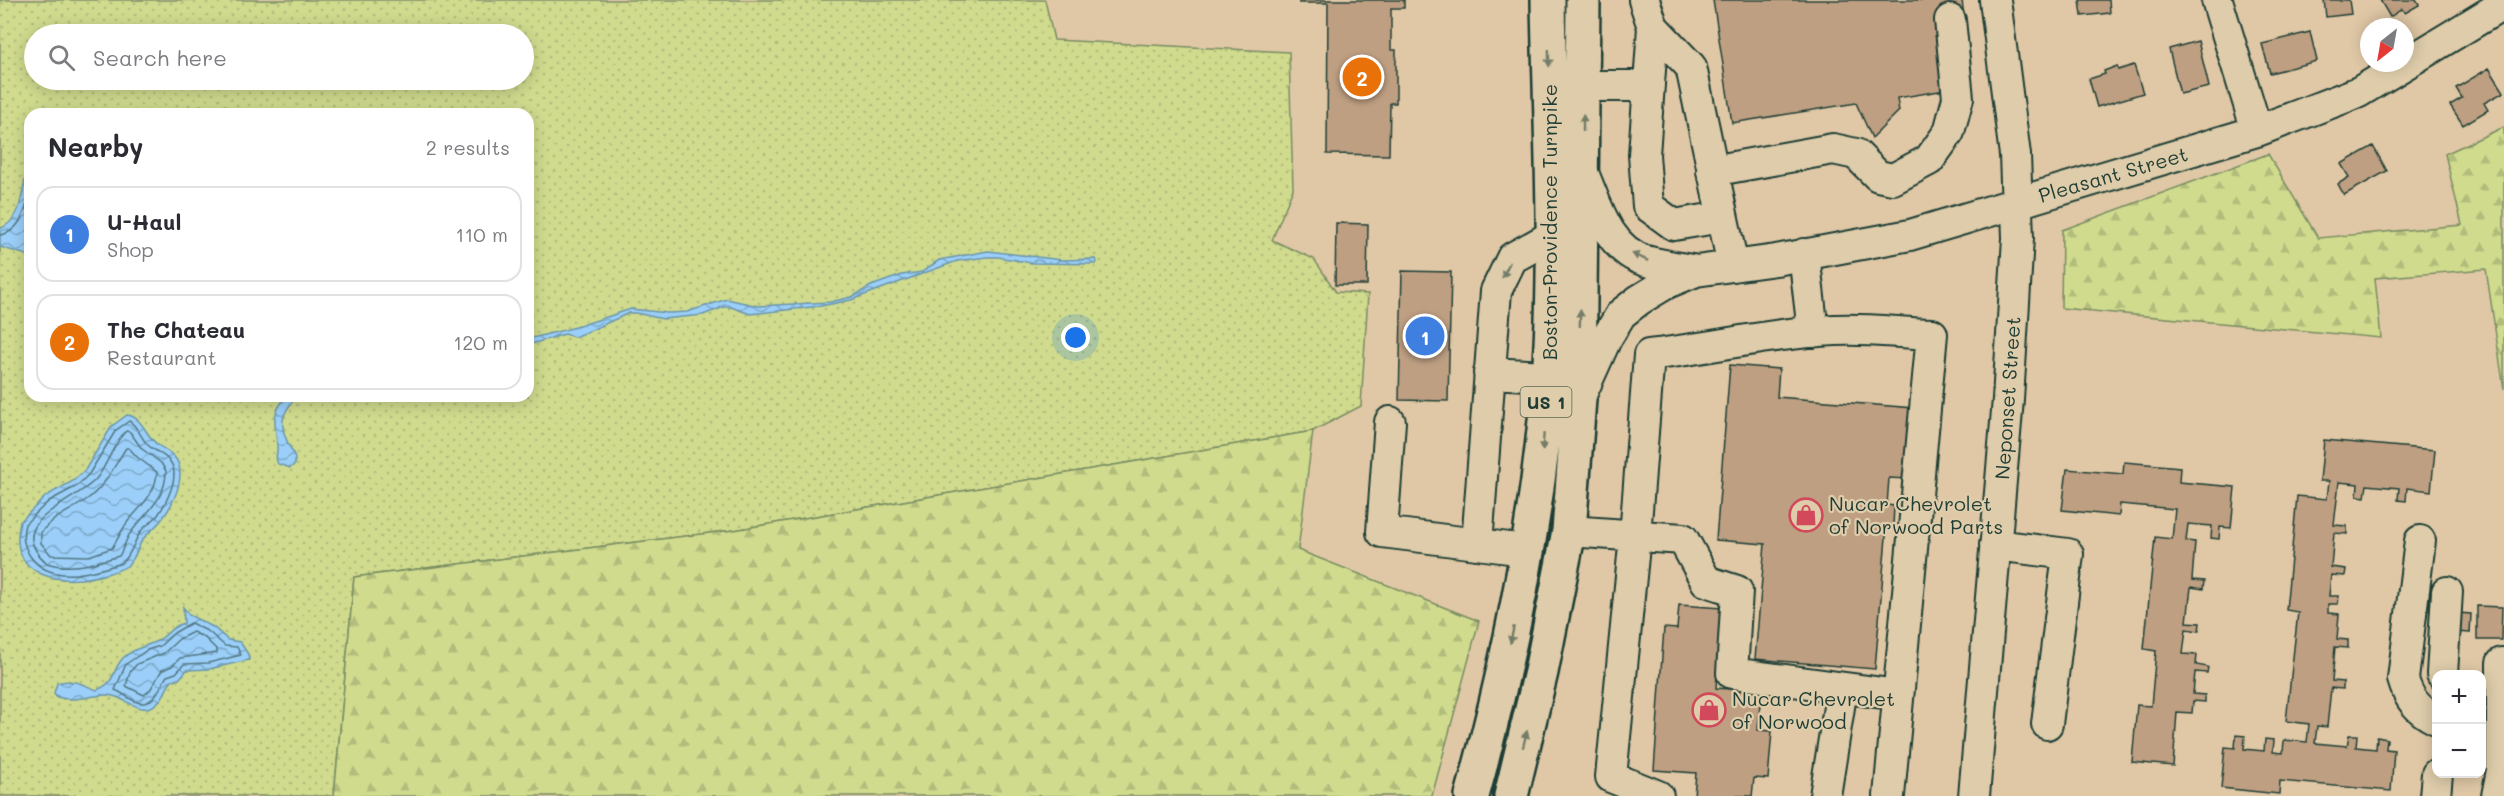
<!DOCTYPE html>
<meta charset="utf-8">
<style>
:root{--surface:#fff;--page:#f2f2f3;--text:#2b2b33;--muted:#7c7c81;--line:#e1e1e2;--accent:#2563eb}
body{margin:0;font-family:Mali,sans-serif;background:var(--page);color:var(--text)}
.controls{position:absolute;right:18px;bottom:18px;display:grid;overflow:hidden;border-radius:12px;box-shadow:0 3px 15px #0003}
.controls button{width:54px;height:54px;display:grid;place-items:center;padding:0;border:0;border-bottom:2px solid var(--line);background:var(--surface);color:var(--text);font:30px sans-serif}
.compass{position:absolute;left:2360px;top:18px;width:54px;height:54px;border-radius:50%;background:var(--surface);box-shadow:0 3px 15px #0003;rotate:211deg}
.you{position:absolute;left:1076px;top:338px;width:21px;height:21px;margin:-15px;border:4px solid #fff;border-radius:50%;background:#1a73e8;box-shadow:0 0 0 9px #1a73e833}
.badge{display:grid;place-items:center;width:39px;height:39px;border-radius:50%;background:var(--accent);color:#fff;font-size:20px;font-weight:700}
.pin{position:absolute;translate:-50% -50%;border:3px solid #fff;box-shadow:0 2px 6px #0006}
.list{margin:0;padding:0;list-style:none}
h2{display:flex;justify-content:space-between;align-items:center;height:78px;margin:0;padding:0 24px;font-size:26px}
h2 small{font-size:20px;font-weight:400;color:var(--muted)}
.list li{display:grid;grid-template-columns:39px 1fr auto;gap:18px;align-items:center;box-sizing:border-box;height:96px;margin:0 12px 12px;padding:0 12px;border:2px solid var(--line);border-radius:18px}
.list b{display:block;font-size:22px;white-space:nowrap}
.list p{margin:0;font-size:20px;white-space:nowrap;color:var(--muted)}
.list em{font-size:20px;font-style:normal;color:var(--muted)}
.icon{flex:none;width:33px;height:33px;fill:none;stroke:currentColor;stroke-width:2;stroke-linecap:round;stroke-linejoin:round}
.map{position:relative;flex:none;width:2504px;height:796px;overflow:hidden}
.search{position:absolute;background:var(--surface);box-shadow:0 3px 15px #0003;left:24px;top:24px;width:510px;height:66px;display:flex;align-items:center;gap:15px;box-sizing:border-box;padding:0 21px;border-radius:33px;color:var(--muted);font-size:22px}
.panel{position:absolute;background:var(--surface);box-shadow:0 3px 15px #0003;left:24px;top:108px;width:510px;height:294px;border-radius:18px}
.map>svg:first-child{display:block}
.grass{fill:url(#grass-dots);stroke:#788c61;stroke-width:1.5;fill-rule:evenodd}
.forest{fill:url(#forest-firs);stroke:#788c61;stroke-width:1.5}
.water{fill:url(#water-waves);stroke:#6995aa;stroke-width:1.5}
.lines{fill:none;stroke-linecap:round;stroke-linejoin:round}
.shore{stroke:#517783;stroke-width:1.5}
.building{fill:#be9f82;stroke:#1f3d34;stroke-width:1.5}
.minor-casing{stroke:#1f3d34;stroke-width:34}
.major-casing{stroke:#1f3d34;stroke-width:38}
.minor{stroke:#deccaa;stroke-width:30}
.major{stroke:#deccaa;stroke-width:33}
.oneway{fill:#757d69}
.labels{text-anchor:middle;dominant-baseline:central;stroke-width:4.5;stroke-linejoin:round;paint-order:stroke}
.shield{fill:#deccaa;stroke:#586857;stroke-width:1.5}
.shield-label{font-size:18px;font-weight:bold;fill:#1f3d34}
.street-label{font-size:20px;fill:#1f3d34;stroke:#deccaa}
.poi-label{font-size:20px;fill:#1f3d34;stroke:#deccaa;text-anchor:start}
</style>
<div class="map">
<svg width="2504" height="796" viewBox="0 0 2504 796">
<defs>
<pattern id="grass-dots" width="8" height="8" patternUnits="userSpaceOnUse" patternTransform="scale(1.5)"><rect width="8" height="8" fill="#d0db8e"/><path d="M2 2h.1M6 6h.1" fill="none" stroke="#b2bd7b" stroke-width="1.8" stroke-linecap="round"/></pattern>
<pattern id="forest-firs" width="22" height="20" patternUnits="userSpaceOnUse" patternTransform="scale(1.5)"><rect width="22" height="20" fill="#d0db8e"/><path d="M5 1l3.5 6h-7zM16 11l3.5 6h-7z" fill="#b2bd7b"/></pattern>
<pattern id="water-waves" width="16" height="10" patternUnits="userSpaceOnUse" patternTransform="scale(1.5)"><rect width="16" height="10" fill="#9bcff9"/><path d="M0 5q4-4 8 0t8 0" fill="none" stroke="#7ea9ca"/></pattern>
</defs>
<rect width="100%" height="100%" fill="#e0c8a6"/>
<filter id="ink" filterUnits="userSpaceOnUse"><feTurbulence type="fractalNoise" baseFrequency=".0167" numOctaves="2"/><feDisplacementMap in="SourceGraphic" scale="12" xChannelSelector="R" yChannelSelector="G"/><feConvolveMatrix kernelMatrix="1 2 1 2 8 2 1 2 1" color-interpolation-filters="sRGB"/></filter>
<g filter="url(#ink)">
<path class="grass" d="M0 0H1045L1054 40 1289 52 1293 189 1272 240 1314 259 1336 292 1368 294 1361 406 1313 431 734 530 354 577 334 796H0ZM34 34H524V80H34ZM30 114H528V396H30Z"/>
<path class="forest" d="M2504 127V389L2486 269 2375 278 2381 338 2061 308 2062 230 2268 154 2318 238 2462 225 2445 154Z
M1313 431 1298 550 1479 621 1432 796H334L354 577 734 530Z"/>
<path class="water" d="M30 173V256L0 247V229C22 219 21 196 26 175Z
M988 251 1062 260 1096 259 1097 262 1096 264 1032 263 998 257H987L957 261 851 300 821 306 750 314 731 307H724L703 315 663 319 636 313H629L585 333 574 337 565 334 528 345V339L576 327 631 309 668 313 687 312 727 299 758 306 830 302 852 297 871 286 902 275 922 272 939 260Z
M287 396H297C284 411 278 421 287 441 290 450 296 453 295 464L290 468 278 464C274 457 278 454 277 446 276 422 269 416 287 396Z
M127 415C142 416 146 437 158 445 165 450 171 452 176 459 187 476 173 505 162 519 157 526 149 532 143 539 137 547 135 561 127 566 121 570 113 572 106 574 64 587 6 579 20 522L46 496 73 481 85 470 112 426Z
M183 607 189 615 213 627 228 640 240 642 248 654 249 660 209 669 187 670 179 679 172 680C167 686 165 695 160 700 141 722 125 693 104 695 88 696 74 702 57 697L54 693 57 683C73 678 83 685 97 690 117 682 111 671 123 658 133 648 145 647 157 641 167 636 171 626 184 623Z"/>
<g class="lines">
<path class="shore" d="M0 235C22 232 29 203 30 185
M129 421C138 426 141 439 149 446 156 452 166 455 171 463 180 477 166 503 158 515 153 521 146 525 141 531 134 541 131 556 122 563 93 572 51 586 30 556 23 545 22 536 25 524L49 501 77 486 89 474 116 430Z
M126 431 130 432 142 449 161 463 166 471C166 501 144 513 129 535 125 542 123 550 119 556 96 563 71 571 47 563 0 522 75 503 96 479 108 465 113 443 126 431Z
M126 448H129L137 457 157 472C156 493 142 505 129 520 122 529 118 539 112 548L89 556 51 555 41 543V532C56 515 69 512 86 500 105 487 114 466 126 448Z
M191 623 209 632 225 646 237 647 241 655 208 663 184 664 176 673 167 676C160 686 154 708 137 702 129 699 123 693 115 690L126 664 147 650 160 646 174 633Z
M193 632 205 638 217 650V653L180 658 172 666 162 670 150 690 144 695 126 686 130 672 137 664 164 653 179 639Z"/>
</g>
<path class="building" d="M1299 0H1404V8H1391V50H1396V103H1390L1389 155 1327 154 1328 3H1299Z
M1713 0H1962L1964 17 1951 89 1897 98 1899 111 1872 138 1856 103 1732 123Z
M2080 0H2109L2110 13 2082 16Z
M2324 0H2349L2351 14 2326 17Z
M2380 0H2416L2419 5 2405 13 2402 9 2390 17Z
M2310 32 2317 61 2270 73 2262 44Z
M2198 41 2209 87 2180 94 2169 49Z
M2134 65 2143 93 2097 107 2089 79 2105 74 2104 71 2117 66 2118 70Z
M2489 68 2504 92 2484 103 2488 110 2463 125 2450 105 2462 98 2456 88Z
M2373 146 2387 171 2344 195 2338 184 2349 177 2341 164Z
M1336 223 1368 224 1367 285H1335Z
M1402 271 1451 272 1448 401 1399 400Z
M1730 365 1779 369 1777 397 1914 408 1908 479 1889 478 1887 505 1894 506 1893 526 1887 525 1875 669 1755 659 1765 544 1716 540Z
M2324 440 2435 450 2431 491 2407 488 2406 501 2398 500 2399 488 2367 485 2365 497 2357 496 2358 484 2339 482 2334 525 2347 526V534L2334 533 2331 567 2346 569 2345 576 2331 575 2329 596H2339L2338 604H2328V613L2339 614 2337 639 2348 640V648L2335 647 2332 681 2343 682V689L2331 688 2327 727 2317 726 2315 743 2347 746 2349 735H2357L2356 747 2376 749 2377 737 2387 739 2386 749 2394 750 2391 791 2280 781 2279 794 2221 788 2225 747 2235 748 2236 735 2245 736 2244 749 2264 751 2265 739 2274 740 2273 752 2283 753 2284 740 2307 742 2309 724 2286 721 2298 612 2286 610 2297 496 2327 499 2329 481H2320Z
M2124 462 2180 467 2179 482 2235 487 2231 528 2220 527 2219 539 2211 538 2212 526 2188 524 2186 541 2195 542 2192 580 2204 581 2203 589 2191 587 2187 622 2200 623 2199 631 2186 629 2183 654 2197 655 2196 665 2208 667 2207 673 2195 672 2193 694 2205 695V702L2193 701 2192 713 2177 712 2173 766 2132 762 2137 705 2151 706 2156 651 2144 649 2155 537 2172 539 2175 509 2120 504 2119 516 2062 510 2067 469 2123 474Z
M1679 605 1722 608 1716 688 1761 691 1758 730 1772 731 1768 779 1754 778 1752 796H1694L1696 773 1654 770 1664 628 1677 629Z
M2477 606 2502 607 2501 640H2477Z
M2458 613 2471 614 2470 633 2457 632Z"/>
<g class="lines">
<defs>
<path id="minor" d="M1644 0 1653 27 1691 67 1733 266
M2217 0 2257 131
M1653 27 1644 155 1648 206 1674 225 1722 217
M1583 86H1649
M1712 171 1833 149 1856 154 1878 176 1893 179 1929 160 1949 132 1958 98 1950 20
M1583 173C1597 205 1608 250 1646 261 1662 265 1680 268 1696 271
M1804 254 1813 332
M1489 373 1549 376
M1579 399 1606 339 1621 314 1639 300 1667 283 1696 271 1776 260 1910 235 2257 131 2359 92 2504 4
M1390 422 1382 532 1525 550
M1569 531 1683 539 1706 581 1737 591 1732 673 1898 695
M2420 541 2403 679C2408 698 2418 711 2436 719
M1477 544 1496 291 1512 258 1552 236
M1995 545 2068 554 2047 724
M2442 674 2447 592
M1658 796 1611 777 1635 536 1649 355C1711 348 1773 333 1835 330 1867 328 1900 333 1932 334L1889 796
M1825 796 1842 688
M1974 796 2008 399 2018 238 2015 155 1995 0
M2435 796 2437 774
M2497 796 2502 770V663"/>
<path id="major" d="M1472 796C1510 659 1538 519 1549 377 1558 253 1550 125 1548 0
M1511 796 1541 672 1569 531 1579 399 1583 0"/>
</defs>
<use href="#minor" class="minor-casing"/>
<use href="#major" class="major-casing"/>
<use href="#minor" class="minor"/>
<use href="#major" class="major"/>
</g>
<defs><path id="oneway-solid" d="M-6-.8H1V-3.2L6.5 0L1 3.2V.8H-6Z" transform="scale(1.5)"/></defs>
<g class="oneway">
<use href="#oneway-solid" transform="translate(1549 58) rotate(89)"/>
<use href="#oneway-solid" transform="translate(1583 123) rotate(-90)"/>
<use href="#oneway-solid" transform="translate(1640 257) rotate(-155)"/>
<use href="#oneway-solid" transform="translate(1506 270) rotate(116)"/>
<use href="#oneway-solid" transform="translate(1580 318) rotate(-89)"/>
<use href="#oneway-solid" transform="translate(1543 442) rotate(95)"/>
<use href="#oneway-solid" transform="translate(1512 635) rotate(102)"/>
<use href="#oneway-solid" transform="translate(1525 739) rotate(-76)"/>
</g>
</g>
<defs>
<symbol id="shop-ring" viewBox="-11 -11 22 22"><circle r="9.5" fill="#deccaa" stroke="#d1495b" stroke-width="1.5"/><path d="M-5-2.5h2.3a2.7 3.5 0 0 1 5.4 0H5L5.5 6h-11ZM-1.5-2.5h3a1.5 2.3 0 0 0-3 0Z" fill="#d1495b"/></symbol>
</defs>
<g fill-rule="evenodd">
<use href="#shop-ring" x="1787" y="496" width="38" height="38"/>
<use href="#shop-ring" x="1690" y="691" width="38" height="38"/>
</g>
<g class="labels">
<rect class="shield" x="1520.5" y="387" width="51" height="30" rx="4.5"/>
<g class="shield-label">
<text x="1546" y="402">US 1</text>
</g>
<g class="street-label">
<text transform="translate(2113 174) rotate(-16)">Pleasant Street</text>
<text transform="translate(1549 222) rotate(-90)">Boston-Providence Turnpike</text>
<text transform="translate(2007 398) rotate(-86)">Neponset Street</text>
</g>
<g class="poi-label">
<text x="1829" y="503">Nucar Chevrolet<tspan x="1829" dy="23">of Norwood Parts</tspan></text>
<text x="1732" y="698">Nucar Chevrolet<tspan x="1732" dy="23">of Norwood</tspan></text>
</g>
</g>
</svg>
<div class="controls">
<button>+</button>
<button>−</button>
</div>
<svg class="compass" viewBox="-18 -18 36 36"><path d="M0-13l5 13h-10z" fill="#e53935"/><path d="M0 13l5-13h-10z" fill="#7c7c81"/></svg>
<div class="you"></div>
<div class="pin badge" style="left:1425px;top:336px;background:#3f7fe0">1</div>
<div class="pin badge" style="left:1362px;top:77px;background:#e8710a">2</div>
<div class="search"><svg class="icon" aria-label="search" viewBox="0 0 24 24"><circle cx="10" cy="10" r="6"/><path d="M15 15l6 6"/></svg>Search here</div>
<section class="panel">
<h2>Nearby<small>2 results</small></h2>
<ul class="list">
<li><span class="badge" style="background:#3f7fe0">1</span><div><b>U-Haul</b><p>Shop</p></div><em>110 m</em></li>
<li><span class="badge" style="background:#e8710a">2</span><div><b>The Chateau</b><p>Restaurant</p></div><em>120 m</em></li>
</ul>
</section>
</div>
